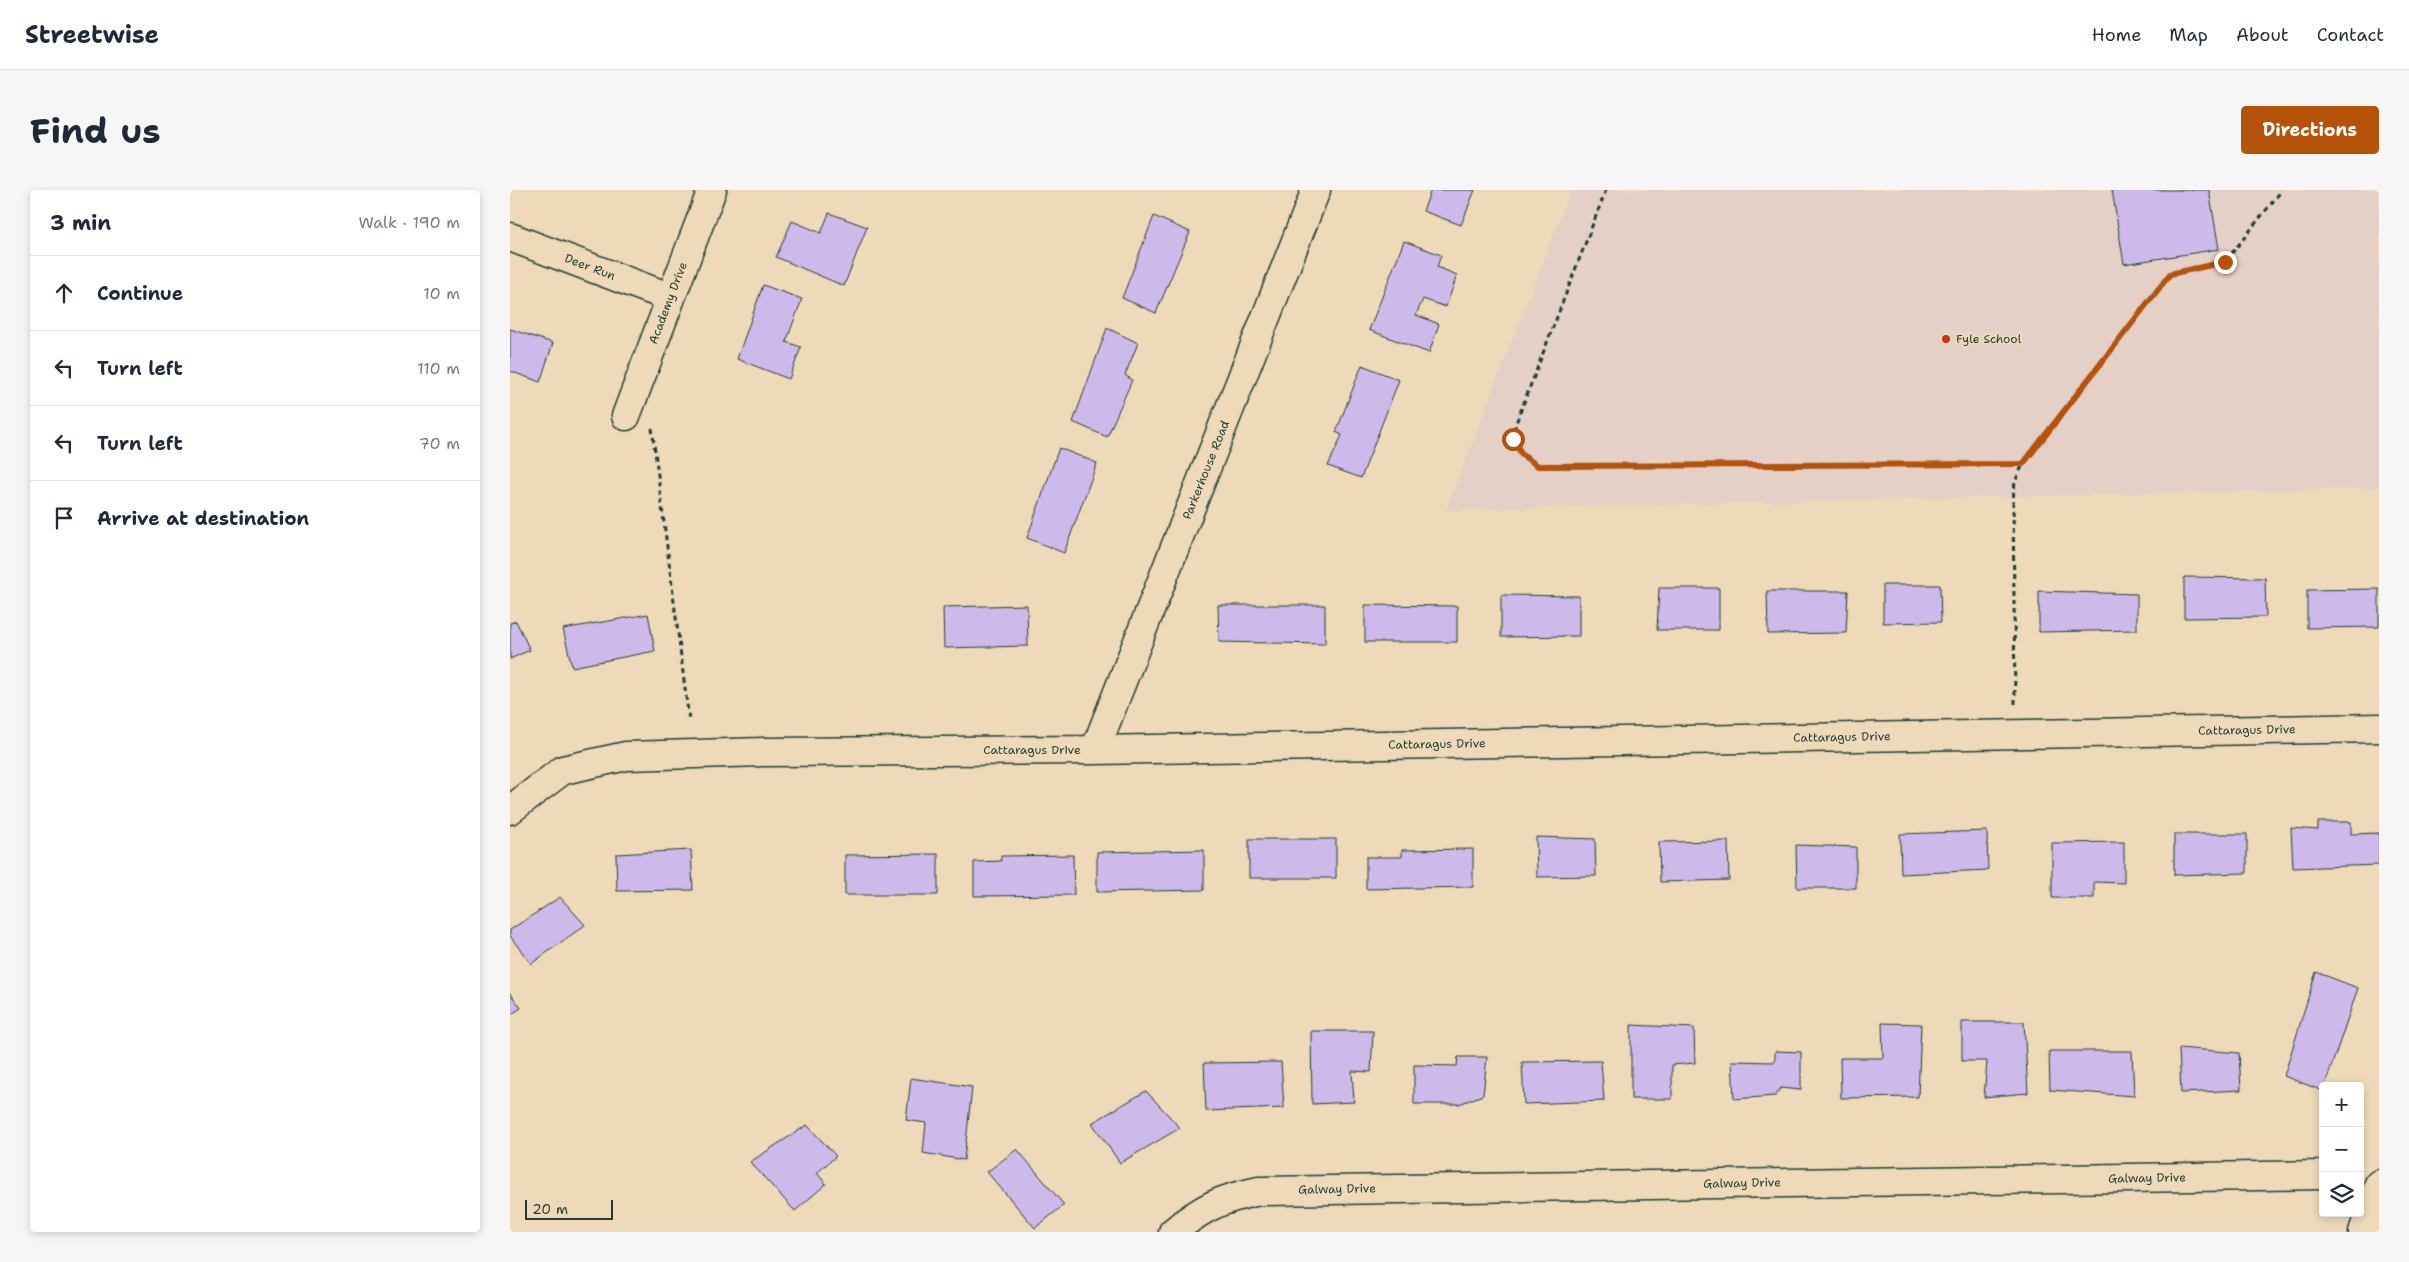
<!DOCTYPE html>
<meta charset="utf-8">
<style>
:root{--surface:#fff;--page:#f6f6f7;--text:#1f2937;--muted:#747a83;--line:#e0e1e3;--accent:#b45309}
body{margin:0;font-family:"Shantell Sans",sans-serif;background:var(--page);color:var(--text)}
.controls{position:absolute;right:15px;bottom:15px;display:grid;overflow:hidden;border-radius:5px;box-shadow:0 2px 8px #0003}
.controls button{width:45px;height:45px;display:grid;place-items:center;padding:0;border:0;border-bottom:1px solid var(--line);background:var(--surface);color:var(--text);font:25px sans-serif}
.scale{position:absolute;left:15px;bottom:12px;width:88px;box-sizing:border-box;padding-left:5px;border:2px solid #1f3d34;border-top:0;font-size:14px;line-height:18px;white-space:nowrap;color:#1f3d34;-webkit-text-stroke:4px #eed9b8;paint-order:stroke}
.stop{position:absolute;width:15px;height:15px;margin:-11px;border:4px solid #b45309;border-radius:50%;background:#fff}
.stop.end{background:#b45309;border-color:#fff;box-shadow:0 1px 5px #0008}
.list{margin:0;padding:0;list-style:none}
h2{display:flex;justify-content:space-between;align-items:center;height:65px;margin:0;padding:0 20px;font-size:21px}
h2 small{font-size:16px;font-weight:400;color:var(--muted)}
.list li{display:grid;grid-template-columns:32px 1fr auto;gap:15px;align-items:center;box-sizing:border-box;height:75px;padding:0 20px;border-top:1px solid var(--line)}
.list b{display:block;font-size:19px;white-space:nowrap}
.list em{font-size:16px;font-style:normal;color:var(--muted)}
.icon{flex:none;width:28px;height:28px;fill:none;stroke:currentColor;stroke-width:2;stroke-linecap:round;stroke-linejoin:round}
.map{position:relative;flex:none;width:1869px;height:1042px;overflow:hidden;border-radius:5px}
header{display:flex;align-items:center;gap:30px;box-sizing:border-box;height:70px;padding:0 25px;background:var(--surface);border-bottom:1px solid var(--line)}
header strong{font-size:24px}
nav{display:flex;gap:28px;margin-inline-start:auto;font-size:18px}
.intro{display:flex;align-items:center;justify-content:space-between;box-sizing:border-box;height:120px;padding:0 30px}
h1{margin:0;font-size:35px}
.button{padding:12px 22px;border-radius:5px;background:var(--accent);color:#fff;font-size:18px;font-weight:700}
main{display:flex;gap:30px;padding:0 30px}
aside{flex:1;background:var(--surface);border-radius:5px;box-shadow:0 2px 8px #0003}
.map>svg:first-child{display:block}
.built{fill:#e4d0c7}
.building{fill:#cdbaeb;stroke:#1f3d34}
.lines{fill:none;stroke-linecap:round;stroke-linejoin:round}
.minor-casing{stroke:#1f3d34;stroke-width:31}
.path{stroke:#1f3d34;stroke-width:3;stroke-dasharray:5 4;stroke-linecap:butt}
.minor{stroke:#eed9b8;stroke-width:28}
.route{stroke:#b45309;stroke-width:6}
.poi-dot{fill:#c8321e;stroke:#eed9b8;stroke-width:2}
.labels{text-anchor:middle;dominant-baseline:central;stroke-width:4;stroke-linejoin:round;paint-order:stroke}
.street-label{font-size:12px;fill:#1f3d34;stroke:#eed9b8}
.poi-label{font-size:12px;fill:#1f3d34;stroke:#eed9b8;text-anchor:start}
</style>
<header>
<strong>Streetwise</strong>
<nav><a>Home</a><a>Map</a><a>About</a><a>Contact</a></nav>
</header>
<div class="intro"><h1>Find us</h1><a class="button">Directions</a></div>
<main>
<aside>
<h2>3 min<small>Walk · 190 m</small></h2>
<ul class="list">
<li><svg class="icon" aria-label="ahead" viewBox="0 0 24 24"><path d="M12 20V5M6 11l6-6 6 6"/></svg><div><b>Continue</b></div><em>10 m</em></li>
<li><svg class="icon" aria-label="left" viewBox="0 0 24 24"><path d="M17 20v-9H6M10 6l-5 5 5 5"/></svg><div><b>Turn left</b></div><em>110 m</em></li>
<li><svg class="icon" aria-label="left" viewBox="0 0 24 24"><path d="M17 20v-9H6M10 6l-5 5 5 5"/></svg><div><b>Turn left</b></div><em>70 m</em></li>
<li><svg class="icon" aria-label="arrive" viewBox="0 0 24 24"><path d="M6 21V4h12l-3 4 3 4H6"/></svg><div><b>Arrive at destination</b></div></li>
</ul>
</aside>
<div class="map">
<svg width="1869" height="1042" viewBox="0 0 1869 1042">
<rect width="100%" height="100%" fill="#eed9b8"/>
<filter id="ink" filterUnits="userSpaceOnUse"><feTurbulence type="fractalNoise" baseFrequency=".02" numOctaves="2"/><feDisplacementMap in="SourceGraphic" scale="10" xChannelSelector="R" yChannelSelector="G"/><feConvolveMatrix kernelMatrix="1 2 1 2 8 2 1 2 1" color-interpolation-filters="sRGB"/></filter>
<g filter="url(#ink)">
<path class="built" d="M1061 0H1869V298L936 320Z"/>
<path class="building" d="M921 0H965L951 35 913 21Z
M1602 0H1699L1709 59 1614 74Z
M319 23 357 37 334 96 266 67 282 31 311 43Z
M644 26 680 42 646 123 612 108Z
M894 51 931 65 927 77 947 85 936 117 913 109 906 125 929 134 919 163 859 140Z
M253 95 292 109 276 152 291 157 279 189 227 169Z
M597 138 628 153 615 185 622 190 597 247 563 232Z
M0 139 43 153 30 192 0 181Z
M852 175 889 190 851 288 818 276 832 245 826 242Z
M549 258 587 273 554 363 517 348Z
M1674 387 1755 388 1756 427 1674 428Z
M1373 395H1430L1431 432 1373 433Z
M1149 398H1209V440H1147Z
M1869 399V437L1797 438V400Z
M1257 401H1338L1336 443 1258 444Z
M1529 401 1627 404V440L1529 442Z
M991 405 1069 406V446L991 447Z
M517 415 518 456 434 458 433 417Z
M708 415H815V454L709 452Z
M855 415 947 416V452H855Z
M138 424 145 461 62 477 53 439Z
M6 431 20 460 0 469V433Z
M1808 632H1841V644L1869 643V675L1783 678 1781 638 1808 640Z
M1477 641 1478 680 1391 684 1390 644Z
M1664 644H1737V683L1664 685Z
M1026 647 1085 649 1086 686 1027 687Z
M739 649H826V688H739Z
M1218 651 1219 690 1150 692 1149 652Z
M1614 652V693L1584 692V708H1542V653Z
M1286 655 1346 657V698H1287Z
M963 659V697L856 699V667H892V660Z
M181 660 183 700 107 701 106 664Z
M694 660V700L587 702V662Z
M428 664V705H335V665Z
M563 665 564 705 464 706V672L491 671V666Z
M50 707 75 735 21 774 0 746V740Z
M1806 782 1848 798 1813 901 1774 886Z
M0 803 11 818 0 825Z
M1452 832H1514L1518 903 1474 907 1477 871H1452Z
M1372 833 1411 834 1408 907 1331 908 1330 868H1373Z
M1121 835 1184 838 1185 873 1162 875V909H1121Z
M801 841H863L861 882 842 881 844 912 802 914Z
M1669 858 1729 863 1731 900 1671 903Z
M1265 861 1291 862V900L1271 898 1265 906 1224 909 1222 871 1265 872Z
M1539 861H1622L1624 906 1540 900Z
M948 867H977L973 905 949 914H904V875L947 876Z
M1091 871 1094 911 1014 914 1012 872Z
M771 872 774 918 696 921 694 873Z
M401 888 462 897 454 970 413 963 416 933 396 930Z
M636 901 670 938 610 973 582 933Z
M297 935 326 966 307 983 316 994 285 1021 240 972Z
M507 959 554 1015 525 1038 477 982Z"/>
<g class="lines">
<defs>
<path id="minor" d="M0 47 159 107
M116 226 202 0
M585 560 806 0
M0 620 53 580 116 566 254 562 585 560 1869 538
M663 1042C693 1017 711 1009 749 1001L1813 985
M1853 1042 1869 994"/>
</defs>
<use href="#minor" class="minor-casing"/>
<path class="path" d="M1096 0 1006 233 1003 249 1012 265 1028 276 1513 274
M142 238 179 530
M1505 514 1503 309 1505 292 1513 274 1660 84 1715 72 1772 0"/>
<use href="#minor" class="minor"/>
</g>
</g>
<g class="lines" filter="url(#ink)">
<path class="route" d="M1003 249 1012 265 1028 276 1513 274 1660 84 1715 72"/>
</g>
<circle class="poi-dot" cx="1436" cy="149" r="5"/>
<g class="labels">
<g class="street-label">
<text transform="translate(80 77) rotate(21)">Deer Run</text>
<text transform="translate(158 113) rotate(-69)">Academy Drive</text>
<text transform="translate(696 280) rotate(-68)">Parkerhouse Road</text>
<text transform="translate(1737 540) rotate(-1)">Cattaragus Drive</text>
<text transform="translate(1332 547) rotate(-1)">Cattaragus Drive</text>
<text transform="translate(927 554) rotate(-1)">Cattaragus Drive</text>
<text x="522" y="560">Cattaragus Drive</text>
<text transform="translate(1637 988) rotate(-1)">Galway Drive</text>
<text transform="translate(1232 993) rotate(-1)">Galway Drive</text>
<text transform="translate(827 999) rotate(-1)">Galway Drive</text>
</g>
<g class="poi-label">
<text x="1446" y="149">Fyle School</text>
</g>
</g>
</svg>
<div class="controls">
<button>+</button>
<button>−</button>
<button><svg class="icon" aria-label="layers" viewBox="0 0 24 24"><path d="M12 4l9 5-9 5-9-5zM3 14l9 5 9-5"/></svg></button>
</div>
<div class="scale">20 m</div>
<div class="stop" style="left:1003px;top:249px"></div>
<div class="stop end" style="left:1715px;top:72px"></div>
</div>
</main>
